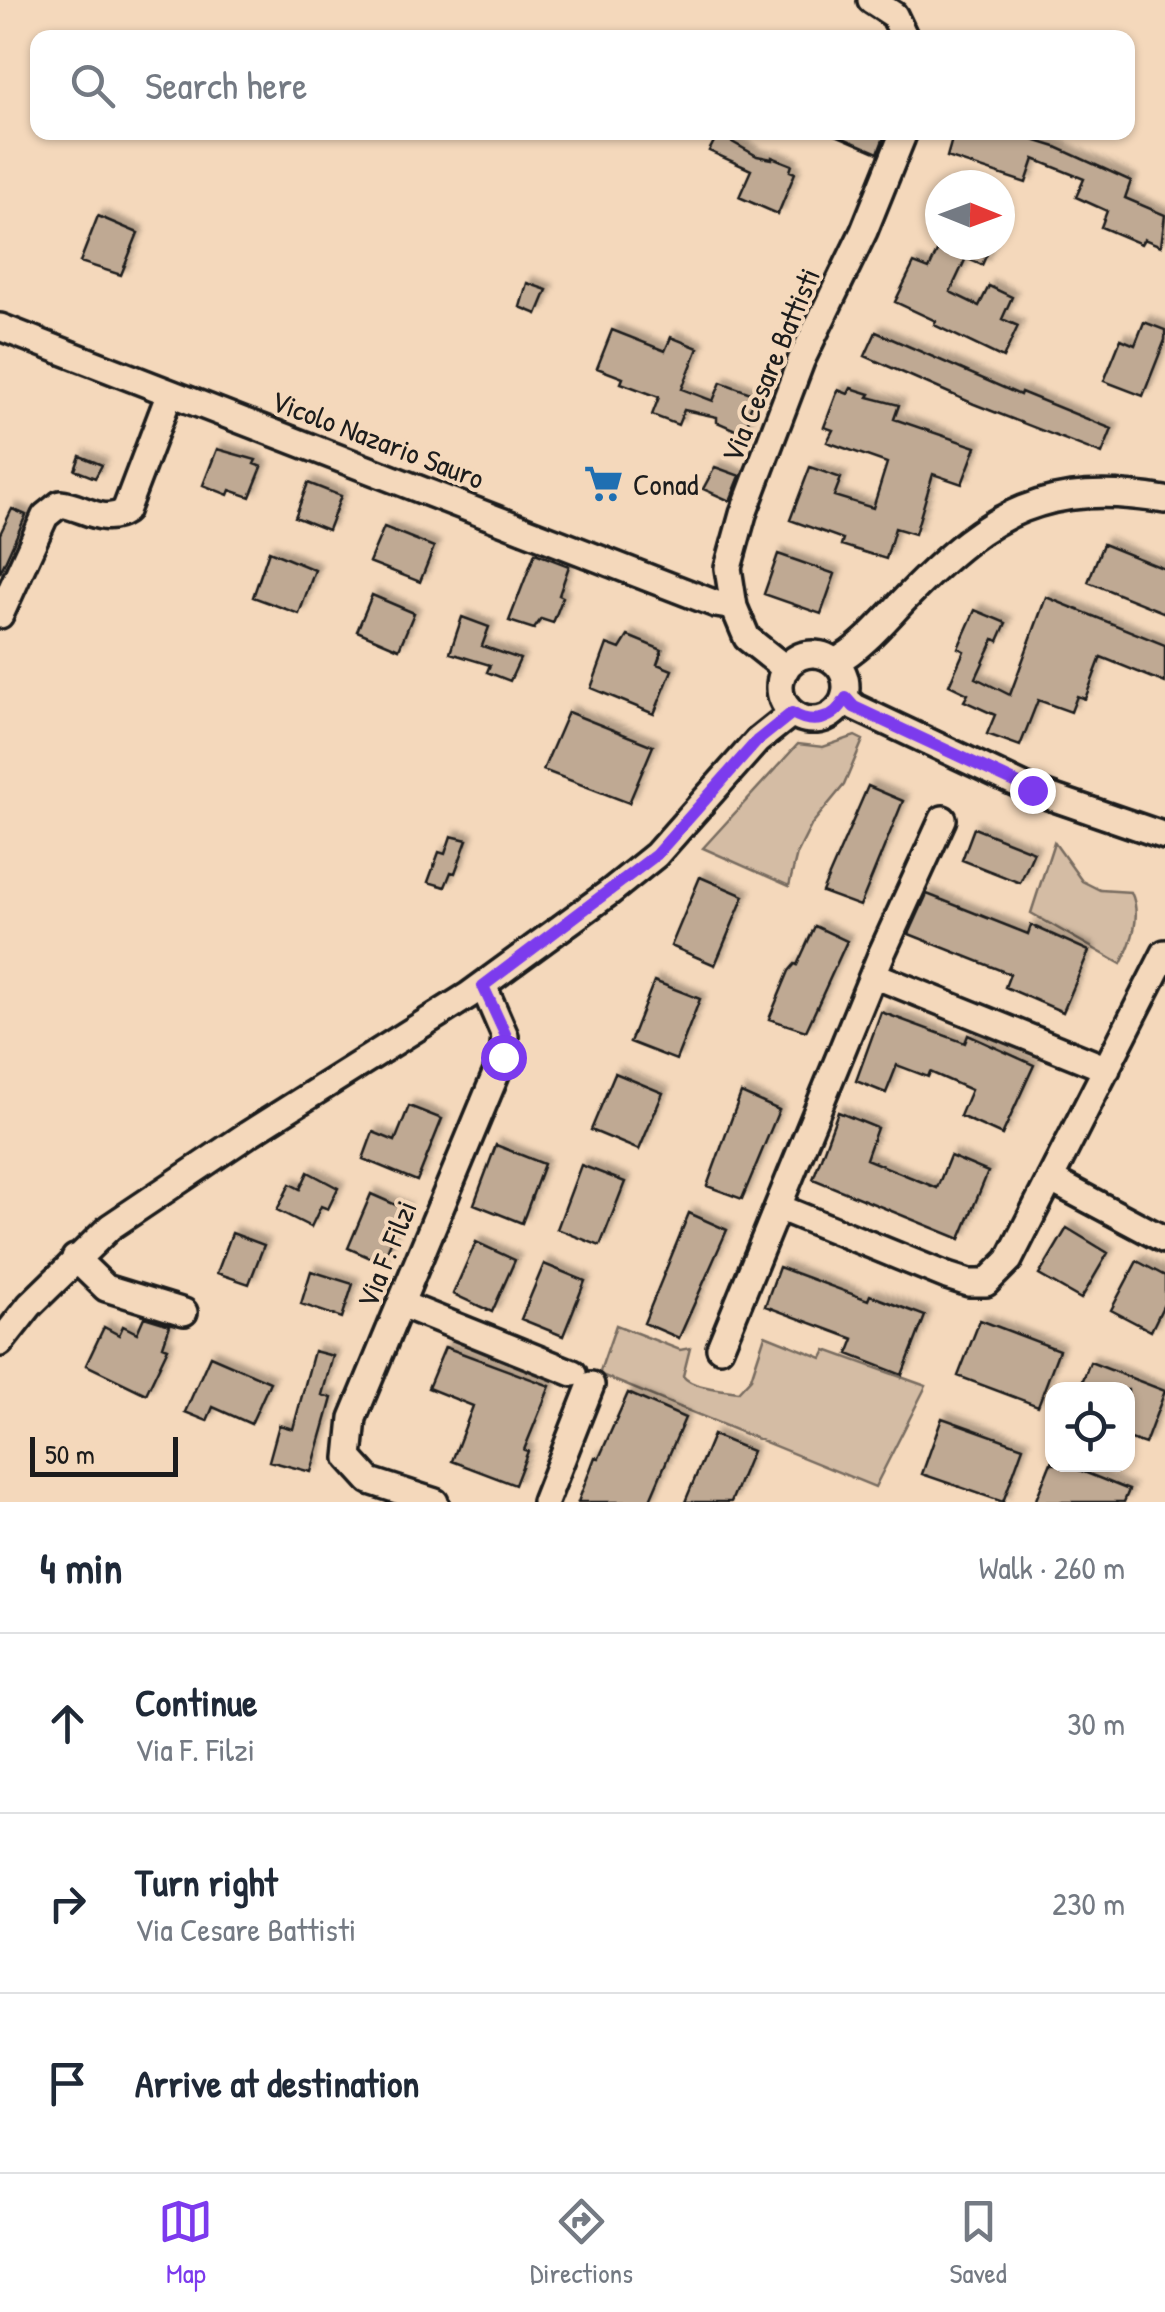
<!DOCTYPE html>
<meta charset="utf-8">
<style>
:root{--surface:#fff;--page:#f6f6f7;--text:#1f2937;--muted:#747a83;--line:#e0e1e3;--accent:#7c3aed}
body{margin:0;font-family:"Patrick Hand",sans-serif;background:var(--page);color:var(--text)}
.controls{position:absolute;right:30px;bottom:30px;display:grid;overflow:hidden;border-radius:20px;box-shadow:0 2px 8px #0004}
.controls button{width:90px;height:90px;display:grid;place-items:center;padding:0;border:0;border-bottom:2px solid var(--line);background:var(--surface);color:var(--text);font:50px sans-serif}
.compass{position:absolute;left:925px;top:170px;width:90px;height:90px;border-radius:50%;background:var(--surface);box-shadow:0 2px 8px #0004;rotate:91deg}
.scale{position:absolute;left:30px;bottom:25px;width:148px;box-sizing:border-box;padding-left:10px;border:5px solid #1c1c1c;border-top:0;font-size:28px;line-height:35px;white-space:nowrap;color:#1c1c1c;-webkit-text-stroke:8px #f4d8bb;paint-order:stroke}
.stop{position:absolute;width:30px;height:30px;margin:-22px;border:8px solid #7c3aed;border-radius:50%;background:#fff}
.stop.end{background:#7c3aed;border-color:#fff;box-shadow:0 2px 10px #0008}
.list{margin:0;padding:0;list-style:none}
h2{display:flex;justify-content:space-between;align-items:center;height:130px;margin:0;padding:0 40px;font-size:42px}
h2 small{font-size:32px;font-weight:400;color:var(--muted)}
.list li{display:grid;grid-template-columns:65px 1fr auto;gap:30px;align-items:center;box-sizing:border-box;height:180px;padding:0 40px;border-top:2px solid var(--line)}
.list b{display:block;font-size:38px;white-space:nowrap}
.list p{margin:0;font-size:32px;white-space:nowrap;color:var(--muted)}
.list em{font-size:32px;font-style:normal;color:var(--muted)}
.icon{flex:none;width:55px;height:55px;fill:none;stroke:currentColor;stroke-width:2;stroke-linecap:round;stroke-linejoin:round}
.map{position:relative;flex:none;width:1165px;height:1502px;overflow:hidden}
.search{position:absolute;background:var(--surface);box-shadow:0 2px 8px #0004;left:30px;right:30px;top:30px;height:110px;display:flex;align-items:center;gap:25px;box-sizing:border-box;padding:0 35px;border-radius:20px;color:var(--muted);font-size:38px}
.sheet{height:670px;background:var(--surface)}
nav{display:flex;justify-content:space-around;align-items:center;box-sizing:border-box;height:140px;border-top:2px solid var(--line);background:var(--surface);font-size:28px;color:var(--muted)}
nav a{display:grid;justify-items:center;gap:5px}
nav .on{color:var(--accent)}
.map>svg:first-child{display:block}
.green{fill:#d4bca4;stroke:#786c60;stroke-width:2.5}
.building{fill:#bfa993;stroke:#1c1c1c;stroke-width:2.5;filter:url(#shadow)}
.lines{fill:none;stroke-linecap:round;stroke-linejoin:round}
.street-casing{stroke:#1c1c1c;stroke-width:32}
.street{stroke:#f4d8bb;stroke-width:25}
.route{stroke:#7c3aed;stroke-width:12}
.labels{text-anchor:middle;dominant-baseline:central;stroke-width:8;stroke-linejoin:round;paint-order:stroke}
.street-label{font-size:30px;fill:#1c1c1c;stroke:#f4d8bb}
.poi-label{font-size:30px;fill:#1c1c1c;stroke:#f4d8bb;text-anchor:start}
</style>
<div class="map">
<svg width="1165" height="1502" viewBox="0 0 1165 1502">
<defs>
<filter id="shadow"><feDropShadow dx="5.5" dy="-5.5" stdDeviation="2.5" flood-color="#0004"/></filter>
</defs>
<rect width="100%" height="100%" fill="#f4d8bb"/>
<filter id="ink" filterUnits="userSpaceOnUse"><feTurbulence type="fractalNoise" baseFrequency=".01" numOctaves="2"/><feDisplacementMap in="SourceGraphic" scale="20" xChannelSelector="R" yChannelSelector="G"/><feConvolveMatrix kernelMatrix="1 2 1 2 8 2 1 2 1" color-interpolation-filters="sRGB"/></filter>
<g filter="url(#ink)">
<path class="green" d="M855 736 863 740 844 785 812 824 797 854 789 886 703 848 798 744 823 747Z
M1054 842 1082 881 1100 890 1131 892C1142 916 1132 942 1121 964L1031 913Z
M616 1325 680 1350 690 1348 683 1376C692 1388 722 1389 738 1392L751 1378 765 1335 822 1358 826 1350 926 1386 875 1487 599 1374Z"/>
<path class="building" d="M829 132H886L878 153Z
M954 132H1008L1056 147 1131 181 1125 198 1165 215 1161 246 1144 239 1141 244 1101 227 1107 211 1076 197 1084 179 1034 159 1026 183 947 157Z
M718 134 757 156 772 159V157L792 165 790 171 795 173 778 214 739 197 751 170 709 151Z
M98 216 138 233 121 275 80 262Z
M940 245H991L982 265 966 258 950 292 979 306 989 286 1012 297 1002 319 1018 326 1003 358 934 325 936 321 895 302 914 263 929 269Z
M527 283 547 290 537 314 520 307Z
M1144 322 1165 330V340L1143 396 1104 381 1121 339 1135 345Z
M612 330 665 351 671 337 698 348 682 389 713 401 721 382 756 395 748 414 750 415 747 425 743 424 740 432 717 422V417L684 410 678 425 652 415 659 397 621 383 623 378 597 368Z
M876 332 1020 395 1021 392 1112 429 1102 454 974 404 865 356Z
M851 388 870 394 868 397 899 405 894 419 976 447 962 484 933 474 915 534 895 528 886 559 841 545 843 539 790 520 810 467 841 478 834 496 873 508 887 463 827 442 833 430 824 427 838 390 848 394Z
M217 449 256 460 254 464 262 467 250 497 230 490 228 495 203 485Z
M80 456 102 465 95 478 75 470Z
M715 467 740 476 730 501 703 489Z
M308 483 341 496 328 530 295 517Z
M12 509 26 515 0 573V534Z
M384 527 434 547 420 582 369 562Z
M1103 544 1165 569V613L1088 582Z
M269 551 315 570 299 614 253 597Z
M535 553 569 566 559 595 563 597 553 623 541 619 534 629 509 621Z
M778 554 835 574 821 614 764 594Z
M372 595 414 613 399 649 357 631Z
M1046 597 1165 645V683L1101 657 1085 699 1077 696 1071 712 1038 700 1020 746 987 734 995 715 964 701 968 694 949 685 964 651 958 648 975 610 1006 623 998 641 994 639 976 678 1010 695Z
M462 617 489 627 482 646 520 659 510 681 487 672 490 665 450 653Z
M628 636 662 650 657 664 672 670 654 714 591 688 607 644 620 649Z
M568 712 653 746 629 803 543 770Z
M868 786 903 801 860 906 822 892Z
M974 828 1034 852 1020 883 962 860Z
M451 836 467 840 455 873 451 872 445 887 428 882 439 852 445 854Z
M700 877 744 896 715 965 671 946Z
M927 894 1028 934 1031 925 1089 951 1063 1012 1005 987 1010 974 909 934Z
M815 926 847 941 806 1031 769 1019 789 971 795 964 797 965Z
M654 981 700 999 676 1060 630 1042Z
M881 1012 965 1043 968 1035 1034 1065 1002 1135 960 1116 971 1090 930 1072 928 1077 897 1065 886 1093 856 1081Z
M615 1073 663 1093 639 1150 591 1130Z
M741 1093 779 1110 742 1199 707 1186Z
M409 1106 442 1119 417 1181 363 1159 373 1132 395 1141Z
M838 1112 877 1128 866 1159 937 1188 950 1156 988 1172 960 1239 813 1179Z
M496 1145 544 1164 522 1223 474 1204Z
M581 1165 625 1182 600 1246 557 1229Z
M308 1172 338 1188 328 1209 321 1206 311 1227 277 1210 290 1184 300 1189Z
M371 1194 405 1209 382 1263 348 1248Z
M689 1213 727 1230 679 1338 644 1323Z
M1067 1228 1108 1253 1081 1299 1039 1275Z
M232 1233 264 1245 249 1284 217 1273Z
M476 1242 515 1260 492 1312 453 1294Z
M1137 1261 1165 1276V1302L1151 1331 1111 1310Z
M544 1264 585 1281 563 1336 521 1319Z
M779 1267 868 1300 870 1295 925 1316 902 1375 848 1354 854 1339 765 1306Z
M311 1271 353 1284 342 1318 301 1304Z
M144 1317 170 1325 163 1346 168 1348 146 1394 86 1365 104 1327 119 1335 123 1326 137 1333Z
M980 1320 1059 1350 1038 1406 958 1376Z
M445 1347 550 1386 524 1450 528 1451 515 1485 452 1461 473 1406 428 1388Z
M314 1351 333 1356 322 1395 332 1398 311 1472 269 1461 279 1425 293 1429Z
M210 1356 270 1382 251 1424 213 1407 207 1421 185 1412Z
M1090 1362 1165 1391 1145 1444 1128 1438V1390H1079Z
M628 1393 685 1418 649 1502H578L595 1457 599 1458Z
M942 1418 1023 1447 1003 1502 922 1474Z
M713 1435 752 1451 731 1502H685Z
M1052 1460V1464H1064L1129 1490 1124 1502H1035Z"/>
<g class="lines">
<defs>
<path id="street" d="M871 0 894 15 905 38
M0 327 716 604 734 607
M0 615 45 516 60 504C83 506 103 526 125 511L170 393
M780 687a33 33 0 1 1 66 0a33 33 0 1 1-66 0Z
M835 662C864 647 887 617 910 594 990 512 1047 480 1165 500
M786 669 747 638 734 607 728 568 743 514 801 361 864 231 904 132
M845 698 855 707 1031 790 1165 836
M874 975 1107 1069
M1050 1179 1165 1240
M778 1207 947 1276 969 1283H986L1009 1260 1165 953
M75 1258 106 1288 184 1312
M401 1304 573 1373
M0 1343 30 1305 110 1227 247 1135 469 995 610 892 656 855 757 741 792 713
M720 1348 881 955 943 819
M435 1502 370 1481 349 1458 353 1418 503 1057 505 1036 483 985
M545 1502 591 1385"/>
</defs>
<use href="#street" class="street-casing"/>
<use href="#street" class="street"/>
</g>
</g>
<g class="lines" filter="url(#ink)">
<path class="route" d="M503 1057 506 1036 483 986 656 855 757 741 792 713C813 726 834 720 846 698L854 707 1032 790"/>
</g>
<defs>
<symbol id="supermarket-bare" viewBox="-9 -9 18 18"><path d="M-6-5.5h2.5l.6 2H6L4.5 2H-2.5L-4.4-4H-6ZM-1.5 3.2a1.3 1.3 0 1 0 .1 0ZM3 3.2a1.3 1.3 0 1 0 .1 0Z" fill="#1f6fb2" stroke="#f4d8bb" stroke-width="2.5" paint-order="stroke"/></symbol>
</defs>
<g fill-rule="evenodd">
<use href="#supermarket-bare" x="576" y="456" width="55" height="55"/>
</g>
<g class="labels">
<g class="street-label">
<text transform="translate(770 365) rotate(-67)">Via Cesare Battisti</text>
<text transform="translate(378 439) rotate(21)">Vicolo Nazario Sauro</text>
<text transform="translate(386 1254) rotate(-68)">Via F. Filzi</text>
</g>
<g class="poi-label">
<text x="633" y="484">Conad</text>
</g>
</g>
</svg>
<div class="controls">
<button><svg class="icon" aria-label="locate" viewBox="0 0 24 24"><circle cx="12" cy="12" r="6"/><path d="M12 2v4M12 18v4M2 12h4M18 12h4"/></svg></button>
</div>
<svg class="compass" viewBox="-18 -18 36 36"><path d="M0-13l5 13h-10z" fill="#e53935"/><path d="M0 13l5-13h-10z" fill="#747a83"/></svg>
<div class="scale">50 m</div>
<div class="stop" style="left:503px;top:1057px"></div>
<div class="stop end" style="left:1032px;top:790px"></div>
<div class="search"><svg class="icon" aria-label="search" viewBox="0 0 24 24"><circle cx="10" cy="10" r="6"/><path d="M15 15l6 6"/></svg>Search here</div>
</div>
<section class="sheet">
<h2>4 min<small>Walk · 260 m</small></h2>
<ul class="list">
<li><svg class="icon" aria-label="ahead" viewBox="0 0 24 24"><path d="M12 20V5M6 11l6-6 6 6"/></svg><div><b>Continue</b><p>Via F. Filzi</p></div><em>30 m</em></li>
<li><svg class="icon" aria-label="right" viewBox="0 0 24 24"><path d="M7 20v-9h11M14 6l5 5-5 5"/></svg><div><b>Turn right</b><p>Via Cesare Battisti</p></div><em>230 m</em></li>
<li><svg class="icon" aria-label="arrive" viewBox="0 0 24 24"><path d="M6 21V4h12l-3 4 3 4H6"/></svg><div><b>Arrive at destination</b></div></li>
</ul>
</section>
<nav>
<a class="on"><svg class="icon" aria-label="map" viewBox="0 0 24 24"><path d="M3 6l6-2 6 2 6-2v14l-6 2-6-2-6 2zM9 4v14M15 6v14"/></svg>Map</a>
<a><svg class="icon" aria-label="directions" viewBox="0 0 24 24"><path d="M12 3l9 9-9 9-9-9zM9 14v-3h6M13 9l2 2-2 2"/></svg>Directions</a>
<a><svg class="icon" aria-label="saved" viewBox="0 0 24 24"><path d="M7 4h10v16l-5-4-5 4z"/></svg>Saved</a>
</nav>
